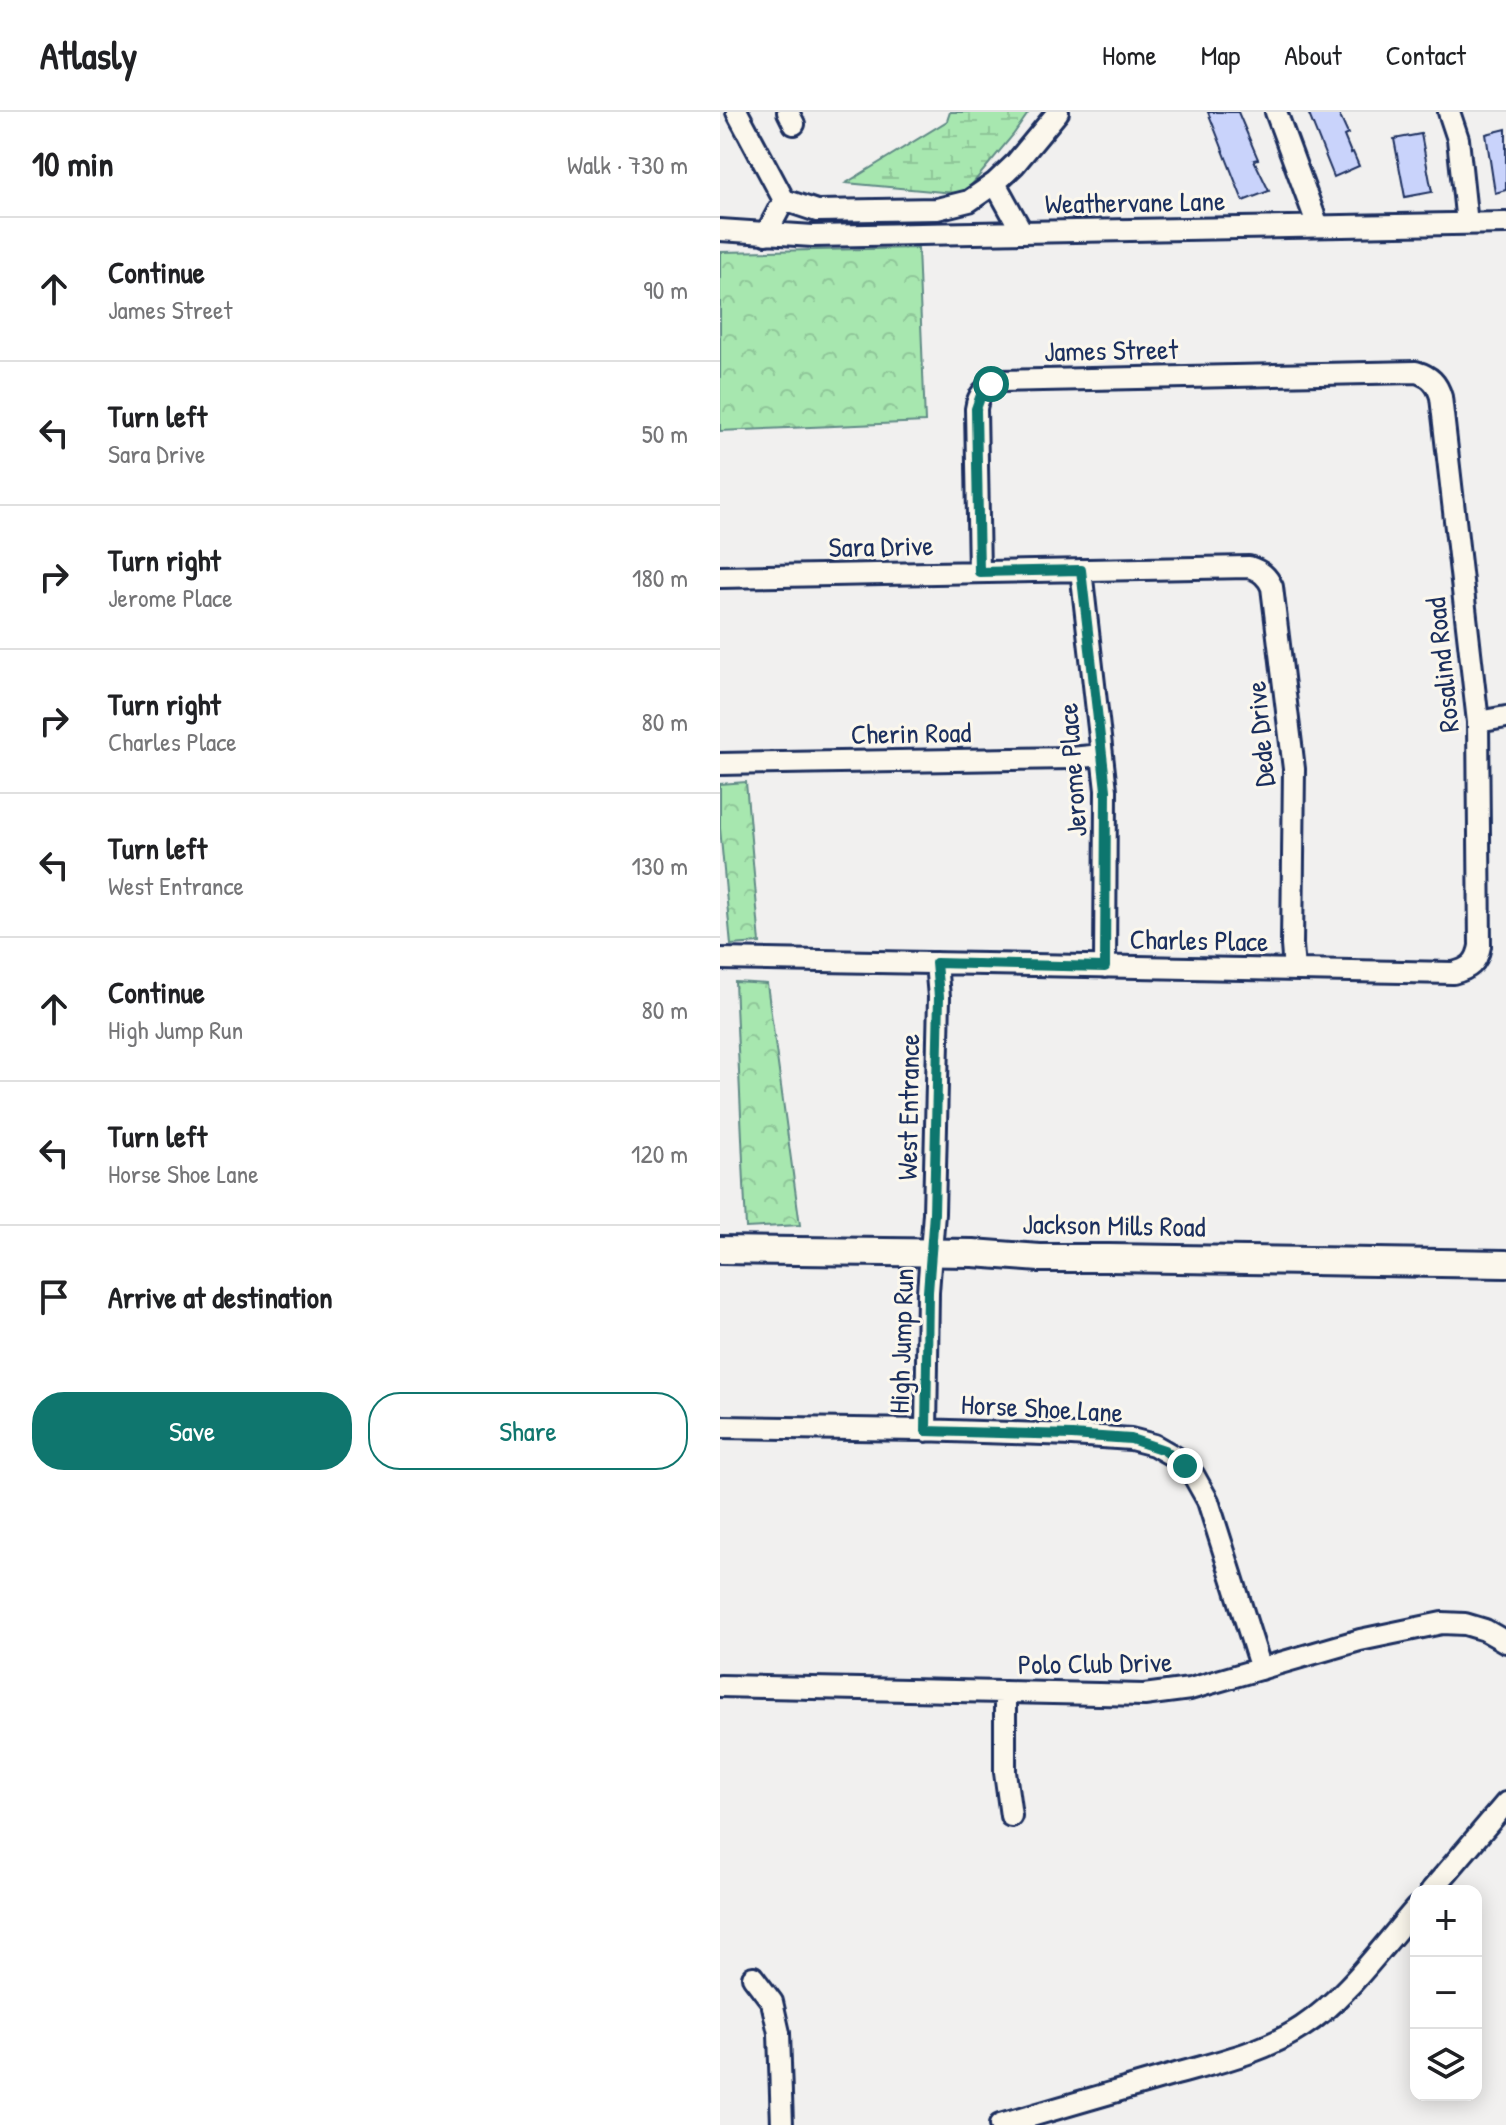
<!DOCTYPE html>
<meta charset="utf-8">
<style>
:root{--surface:#fff;--page:#f2f2f2;--text:#202124;--muted:#757577;--line:#e0e0e0;--accent:#0f766e}
body{margin:0;font-family:"Patrick Hand",sans-serif;background:var(--page);color:var(--text)}
.controls{position:absolute;right:24px;bottom:24px;display:grid;overflow:hidden;border-radius:16px;box-shadow:0 4px 20px #0003}
.controls button{width:72px;height:72px;display:grid;place-items:center;padding:0;border:0;border-bottom:2px solid var(--line);background:var(--surface);color:var(--text);font:40px sans-serif}
.stop{position:absolute;width:24px;height:24px;margin:-18px;border:6px solid #0f766e;border-radius:50%;background:#fff}
.stop.end{background:#0f766e;border-color:#fff;box-shadow:0 2px 8px #0008}
.list{margin:0;padding:0;list-style:none}
h2{display:flex;justify-content:space-between;align-items:center;height:104px;margin:0;padding:0 32px;font-size:34px}
h2 small{font-size:26px;font-weight:400;color:var(--muted)}
.list li{display:grid;grid-template-columns:52px 1fr auto;gap:24px;align-items:center;box-sizing:border-box;height:144px;padding:0 32px;border-top:2px solid var(--line)}
.list b{display:block;font-size:30px;white-space:nowrap}
.list p{margin:0;font-size:26px;white-space:nowrap;color:var(--muted)}
.list em{font-size:26px;font-style:normal;color:var(--muted)}
.actions{display:flex;gap:16px;padding:24px 32px}
.actions a{flex:1;padding:18px 0;border:2px solid var(--accent);border-radius:32px;text-align:center;font-size:28px;color:var(--accent)}
.actions .main{background:var(--accent);color:#fff}
.icon{flex:none;width:44px;height:44px;fill:none;stroke:currentColor;stroke-width:2;stroke-linecap:round;stroke-linejoin:round}
.map{position:relative;flex:none;width:786px;height:2013px;overflow:hidden}
header{display:flex;align-items:center;gap:48px;box-sizing:border-box;height:112px;padding:0 40px;background:var(--surface);border-bottom:2px solid var(--line)}
header strong{font-size:38px}
nav{display:flex;gap:44px;margin-inline-start:auto;font-size:28px}
main{display:flex}
aside{flex:1;background:var(--surface)}
.map>svg:first-child{display:block}
.forest{fill:url(#forest-crowns);stroke:#618b86;stroke-width:2}
.wetland{fill:url(#wetland-marsh);stroke:#618b86;stroke-width:2}
.building{fill:#c9d3fb;stroke:#1b2f5e;stroke-width:2}
.lines{fill:none;stroke-linecap:round;stroke-linejoin:round}
.minor-casing{stroke:#1b2f5e;stroke-width:26}
.major-casing{stroke:#1b2f5e;stroke-width:32}
.minor{stroke:#fbf7ec;stroke-width:20}
.major{stroke:#fbf7ec;stroke-width:26}
.route{stroke:#0f766e;stroke-width:10}
.labels{text-anchor:middle;dominant-baseline:central;stroke-width:6;stroke-linejoin:round;paint-order:stroke}
.street-label{font-size:28px;fill:#1b2f5e;stroke:#fbf7ec}
</style>
<header>
<strong>Atlasly</strong>
<nav><a>Home</a><a>Map</a><a>About</a><a>Contact</a></nav>
</header>
<main>
<aside>
<h2>10 min<small>Walk · 730 m</small></h2>
<ul class="list">
<li><svg class="icon" aria-label="ahead" viewBox="0 0 24 24"><path d="M12 20V5M6 11l6-6 6 6"/></svg><div><b>Continue</b><p>James Street</p></div><em>90 m</em></li>
<li><svg class="icon" aria-label="left" viewBox="0 0 24 24"><path d="M17 20v-9H6M10 6l-5 5 5 5"/></svg><div><b>Turn left</b><p>Sara Drive</p></div><em>50 m</em></li>
<li><svg class="icon" aria-label="right" viewBox="0 0 24 24"><path d="M7 20v-9h11M14 6l5 5-5 5"/></svg><div><b>Turn right</b><p>Jerome Place</p></div><em>180 m</em></li>
<li><svg class="icon" aria-label="right" viewBox="0 0 24 24"><path d="M7 20v-9h11M14 6l5 5-5 5"/></svg><div><b>Turn right</b><p>Charles Place</p></div><em>80 m</em></li>
<li><svg class="icon" aria-label="left" viewBox="0 0 24 24"><path d="M17 20v-9H6M10 6l-5 5 5 5"/></svg><div><b>Turn left</b><p>West Entrance</p></div><em>130 m</em></li>
<li><svg class="icon" aria-label="ahead" viewBox="0 0 24 24"><path d="M12 20V5M6 11l6-6 6 6"/></svg><div><b>Continue</b><p>High Jump Run</p></div><em>80 m</em></li>
<li><svg class="icon" aria-label="left" viewBox="0 0 24 24"><path d="M17 20v-9H6M10 6l-5 5 5 5"/></svg><div><b>Turn left</b><p>Horse Shoe Lane</p></div><em>120 m</em></li>
<li><svg class="icon" aria-label="arrive" viewBox="0 0 24 24"><path d="M6 21V4h12l-3 4 3 4H6"/></svg><div><b>Arrive at destination</b></div></li>
</ul>
<div class="actions"><a class="main">Save</a><a>Share</a></div>
</aside>
<div class="map">
<svg width="786" height="2013" viewBox="0 0 786 2013">
<defs>
<pattern id="forest-crowns" width="20" height="18" patternUnits="userSpaceOnUse" patternTransform="scale(2)"><rect width="20" height="18" fill="#a7e7af"/><path d="M2 6a3 3 0 1 1 6 0M12 15a3 3 0 1 1 6 0" fill="none" stroke="#8fc699"/></pattern>
<pattern id="wetland-marsh" width="20" height="14" patternUnits="userSpaceOnUse" patternTransform="scale(2)"><rect width="20" height="14" fill="#a7e7af"/><path d="M1 5h8M5 5V1M11 12h8M15 12V8" fill="none" stroke="#8fc699"/></pattern>
</defs>
<rect width="100%" height="100%" fill="#f1f0ef"/>
<filter id="ink" filterUnits="userSpaceOnUse"><feTurbulence type="fractalNoise" baseFrequency=".0125" numOctaves="2"/><feDisplacementMap in="SourceGraphic" scale="16" xChannelSelector="R" yChannelSelector="G"/><feConvolveMatrix kernelMatrix="1 2 1 2 8 2 1 2 1" color-interpolation-filters="sRGB"/></filter>
<g filter="url(#ink)">
<path class="forest" d="M198 136 205 310 0 319V140Z
M26 670 40 831 11 833 0 716V672Z
M15 870 47 872 80 1113 26 1116Z"/>
<path class="wetland" d="M230 0H309L293 23 244 82 126 71 227 9Z"/>
<path class="building" d="M488 0H518L538 47 534 48 549 79 523 89Z
M588 0H618L628 22 624 24 631 41 633 40 639 54 614 65Z
M786 17V78L775 81 766 22Z
M701 22 712 80 685 85 674 27Z"/>
<g class="lines">
<defs>
<path id="minor" d="M17 0 64 88 46 122
M68 0 74 12
M556 0 598 114
M729 0 738 27 747 112
M275 71 302 120
M64 88 97 99 217 97 249 89 275 71 295 52 338 0
M0 118 93 124 786 111
M361 458 386 678 385 855
M0 465 529 455C541 459 547 464 552 475L574 657 572 833 574 858
M758 610 786 605
M0 652 351 646 382 643
M0 847 733 861C749 857 757 851 760 834L758 610 721 285C717 271 710 264 696 260L280 269C266 274 258 282 256 297L259 460
M0 1315 200 1318 352 1323 411 1327 434 1333 455 1345 474 1364 488 1389 541 1557
M206 1319 208 1180 214 1101 219 885 216 851
M0 1574 424 1583 470 1577 640 1528 722 1511 745 1512 765 1518 786 1530
M285 1580V1660L291 1704
M711 1779 786 1691
M33 1865 52 1890 59 1921 62 2013
M280 2013C339 1996 397 1979 456 1962 499 1950 544 1940 582 1915 624 1888 662 1835 696 1796"/>
<path id="major" d="M0 1138 253 1141 320 1146H389L786 1152"/>
</defs>
<use href="#minor" class="minor-casing"/>
<use href="#major" class="major-casing"/>
<use href="#minor" class="minor"/>
<use href="#major" class="major"/>
</g>
</g>
<g class="lines" filter="url(#ink)">
<path class="route" d="M271 272 262 280 256 297 259 460 361 458 386 678 385 855 216 851 219 885 214 1101 208 1180 206 1319 352 1323 411 1327 444 1338 465 1354"/>
</g>
<g class="labels">
<g class="street-label">
<text transform="translate(415 90) rotate(-1)">Weathervane Lane</text>
<text transform="translate(391 238) rotate(-1)">James Street</text>
<text transform="translate(161 434) rotate(-1)">Sara Drive</text>
<text transform="translate(722 553) rotate(-96)">Rosalind Road</text>
<text transform="translate(191 621) rotate(-1)">Cherin Road</text>
<text transform="translate(540 622) rotate(-95)">Dede Drive</text>
<text transform="translate(352 658) rotate(-94)">Jerome Place</text>
<text transform="translate(479 828) rotate(1)">Charles Place</text>
<text transform="translate(188 995) rotate(-89)">West Entrance</text>
<text transform="translate(394 1113) rotate(1)">Jackson Mills Road</text>
<text transform="translate(181 1229) rotate(-88)">High Jump Run</text>
<text transform="translate(322 1296) rotate(3)">Horse Shoe Lane</text>
<text transform="translate(375 1551) rotate(-1)">Polo Club Drive</text>
</g>
</g>
</svg>
<div class="controls">
<button>+</button>
<button>−</button>
<button><svg class="icon" aria-label="layers" viewBox="0 0 24 24"><path d="M12 4l9 5-9 5-9-5zM3 14l9 5 9-5"/></svg></button>
</div>
<div class="stop" style="left:271px;top:272px"></div>
<div class="stop end" style="left:465px;top:1354px"></div>
</div>
</main>
